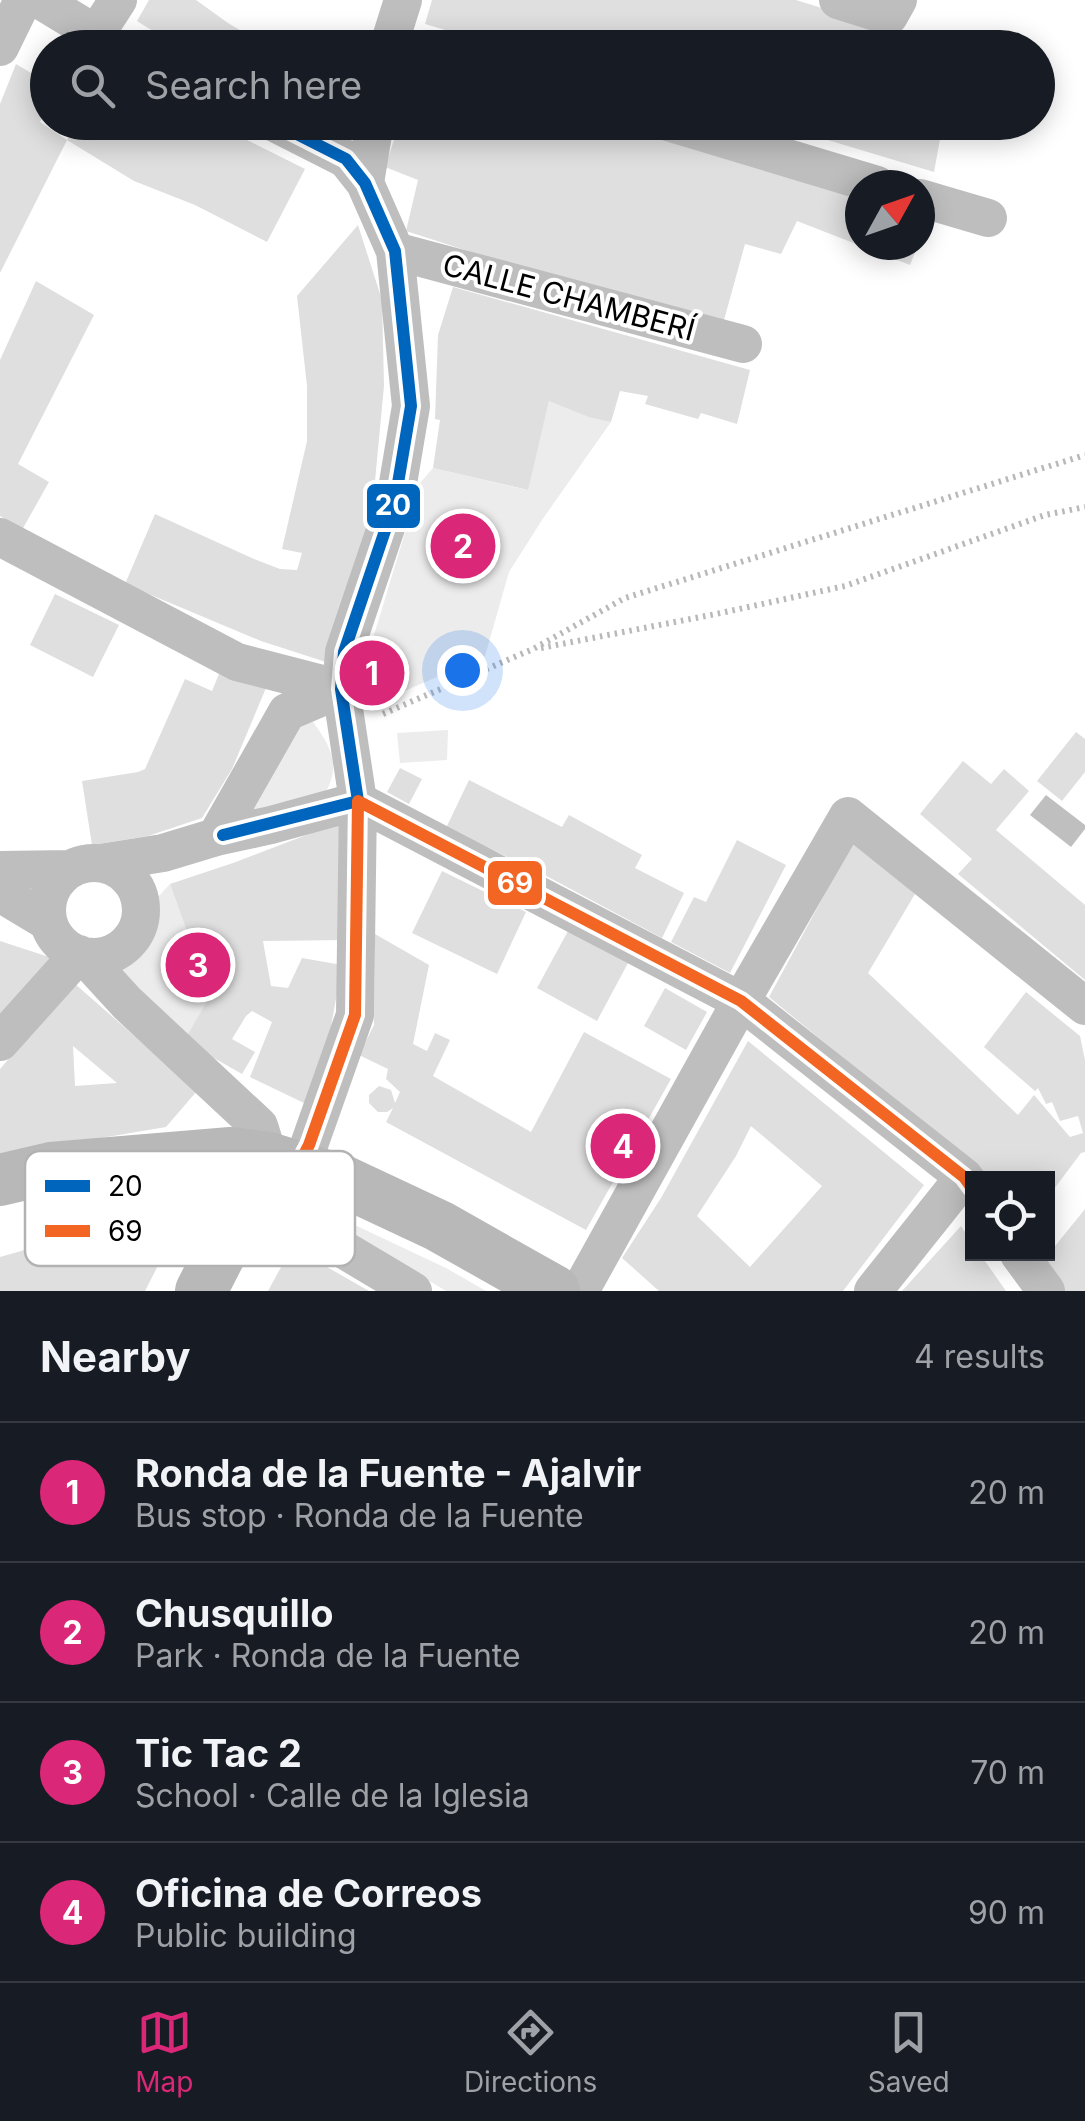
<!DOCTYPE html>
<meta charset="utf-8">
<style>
:root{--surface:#171b24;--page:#20242c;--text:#f1f3f6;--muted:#9ea1a6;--line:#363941;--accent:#db2777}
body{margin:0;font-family:Inter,sans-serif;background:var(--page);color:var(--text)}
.controls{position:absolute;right:30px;bottom:30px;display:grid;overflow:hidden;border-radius:0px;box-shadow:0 5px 25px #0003}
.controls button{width:90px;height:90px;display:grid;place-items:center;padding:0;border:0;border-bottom:2px solid var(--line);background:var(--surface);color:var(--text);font:50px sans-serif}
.compass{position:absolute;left:845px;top:170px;width:90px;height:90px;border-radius:50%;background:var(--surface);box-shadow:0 5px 25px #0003;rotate:50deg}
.you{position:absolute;left:462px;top:670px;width:35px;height:35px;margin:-25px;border:8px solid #fff;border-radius:50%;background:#1a73e8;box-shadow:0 0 0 15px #1a73e833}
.badge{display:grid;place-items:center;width:65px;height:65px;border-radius:50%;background:var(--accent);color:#fff;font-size:32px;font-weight:700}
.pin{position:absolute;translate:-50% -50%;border:5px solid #fff;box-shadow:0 2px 10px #0006}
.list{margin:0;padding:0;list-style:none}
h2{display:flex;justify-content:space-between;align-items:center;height:130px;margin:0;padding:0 40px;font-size:42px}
h2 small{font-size:32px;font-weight:400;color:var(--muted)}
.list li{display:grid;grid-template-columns:65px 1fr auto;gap:30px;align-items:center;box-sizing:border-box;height:140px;padding:0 40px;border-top:2px solid var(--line)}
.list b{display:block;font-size:38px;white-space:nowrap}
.list p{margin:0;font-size:32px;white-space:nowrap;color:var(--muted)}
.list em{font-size:32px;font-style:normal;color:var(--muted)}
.icon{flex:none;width:55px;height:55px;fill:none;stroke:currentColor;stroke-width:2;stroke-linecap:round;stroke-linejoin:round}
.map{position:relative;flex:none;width:1085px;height:1291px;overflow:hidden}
.search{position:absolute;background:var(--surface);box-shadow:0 5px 25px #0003;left:30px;right:30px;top:30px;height:110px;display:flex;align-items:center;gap:25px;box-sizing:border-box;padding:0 35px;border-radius:55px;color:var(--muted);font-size:38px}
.sheet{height:690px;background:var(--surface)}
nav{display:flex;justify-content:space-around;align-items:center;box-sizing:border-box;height:140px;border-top:2px solid var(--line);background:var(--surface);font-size:28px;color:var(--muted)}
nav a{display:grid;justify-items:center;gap:5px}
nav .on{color:var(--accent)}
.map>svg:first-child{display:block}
.green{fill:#ececec}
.water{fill:#bfbfbf}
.building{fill:#dfdfdf;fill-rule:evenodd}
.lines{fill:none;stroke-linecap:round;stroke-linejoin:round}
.path{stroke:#b9b9b9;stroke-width:6;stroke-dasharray:2.5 5;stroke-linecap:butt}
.street{stroke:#bebebe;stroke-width:38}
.secondary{stroke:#b8b8b8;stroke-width:52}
.bus-1-casing{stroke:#fff;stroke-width:20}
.bus-2-casing{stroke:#fff;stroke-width:20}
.bus-1{stroke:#0065bd;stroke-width:12}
.bus-2{stroke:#f26522;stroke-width:12}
.labels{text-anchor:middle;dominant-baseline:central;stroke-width:8;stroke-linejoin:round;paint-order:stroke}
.street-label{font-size:30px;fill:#000;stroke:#fff}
.key{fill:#fff;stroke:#b2b2b2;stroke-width:2.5}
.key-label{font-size:28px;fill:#000}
.line-badge{stroke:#fff;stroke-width:4}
.badge-label{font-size:28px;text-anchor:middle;font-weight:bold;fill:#fff}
</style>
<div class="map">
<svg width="1085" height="1291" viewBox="0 0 1085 1291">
<rect width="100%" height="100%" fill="#fff"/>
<path class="green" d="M549 401 611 422 542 520 509 572 485 656 368 707 371 645 420 483 433 468 527 490Z
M291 719 313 722C336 753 342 772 317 805L238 814Z
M448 730 447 760 400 763 397 733Z
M170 884 210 996 182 1046 108 974 119 963 135 955 150 929 157 898Z
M336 1224 357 1226 446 1268 486 1291H446Z"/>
<path class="water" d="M1046 795 1085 825V829L1071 847 1030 815Z"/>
<path class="building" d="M149 0H196L228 23 270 48H180L137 21Z
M432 0H796L883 27 875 48H506L425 24Z
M16 64 48 83V107L40 122 67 140 0 273V104Z
M77 122H211L305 169 267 242 195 205 134 181 67 140Z
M400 122H617L860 194V245H918L910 265 797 221 781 254 745 244 724 320 499 261 406 231 418 180 385 167Z
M768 122H921L942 128 934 172Z
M358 225 382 300 384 386 373 502 329 663 261 641 125 584 155 514 254 559 280 569 297 570 302 553 282 549 307 441V386L297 296Z
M36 281 94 315 18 464 49 482 22 530 0 516V360Z
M453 287 750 370 737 424 701 413 698 419 645 404 648 396 620 391 611 422 589 417 549 401 528 490 433 468 440 420 435 419 438 335Z
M55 594 119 625 93 677 30 645Z
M221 669 266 688 232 769 202 818 148 836 92 845 82 781 138 772 145 769 185 679 212 691Z
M1076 732 1085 739V772L1062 801 1037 781Z
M963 761 991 784 1004 769 1029 791 996 830 1085 905V980L958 874 972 859 920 814Z
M400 768 422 779 409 804 387 792Z
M469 780 562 827 569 815 642 855 635 868 684 893 662 938 539 872 446 828Z
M343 821 345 940 263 941 271 986 288 988 302 958 342 965 324 1066 306 1104 250 1077 272 1022 252 1011 246 1016 232 1039 255 1052 242 1074 184 1041 210 996 170 884 233 863Z
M737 840 786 865 730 973 671 942 694 897 706 902Z
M854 840 915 894 868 973 1018 1115 1034 1095 1070 1137 1083 1133 1078 1116 1060 1121 1052 1102 1046 1104 1038 1088 1035 1091 984 1047 1026 992 1080 1036 1085 1060V1152L1081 1153 1048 1197V1178H984L977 1168 769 997Z
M442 871 526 912 497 974 412 933Z
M568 931 628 963 597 1021 537 988Z
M375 934 429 965 413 1044 427 1051 435 1033 450 1040 433 1076 531 1132 584 1032 671 1079 586 1230 386 1122 393 1108 387 1112H378L369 1103V1095L379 1086 391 1090 395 1103 400 1092 386 1079 388 1069 359 1055 374 1025Z
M0 941 58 960 0 1023Z
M74 983 197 1091 166 1127 0 1155V1069ZM73 1046 117 1083 75 1086Z
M665 988 707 1012 686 1050 644 1026Z
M748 1041 924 1185 843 1291H659L622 1258 661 1198ZM751 1126 822 1186 750 1267 697 1216 736 1156Z
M169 1209 175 1232 145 1291H0V1257Z
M1085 1209V1291H1064L1043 1261Z
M961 1226 972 1243V1254H980L1006 1291H902Z
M292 1247 369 1291H268Z"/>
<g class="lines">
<path class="path" d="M541 648 716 614 845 586 1045 515 1085 507
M383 714 533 649 625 598 1085 455"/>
<path class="street" d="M40 0 96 34 118 0
M838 0 889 16 898 0
M0 47 23 0
M388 48 403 0
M273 122 346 159 365 183 395 251 411 406 395 501 344 652 341 689 358 801 271 825 216 837 287 712 341 689
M668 122 877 185
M365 183 375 122
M920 198 988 218
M395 251 743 344
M0 537 237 662 341 689
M100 863 163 853 216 837
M47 910a47 47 0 1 1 94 0a47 47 0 1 1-94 0Z
M0 870 70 869
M0 893 48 922
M84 956 127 1003 259 1126 269 1158
M0 1042 79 954
M298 1166 309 1145 355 1015 358 801 741 1001 964 1177 972 1188
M242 1209 346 1251 413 1291
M1019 1254 1046 1291
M580 1291 741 1001 848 816 1085 1006
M873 1291 964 1177"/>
<path class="secondary" d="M0 1180 51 1168 231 1153 269 1158 343 1181 439 1226 554 1291
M201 1291 269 1158"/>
<defs>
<path id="bus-1" d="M223 835 358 801 341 689 344 652 395 501 411 406 395 251 365 183 346 159 273 122"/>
<path id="bus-2" d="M298 1166 309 1145 355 1015 358 801 741 1001 964 1177 972 1188"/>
</defs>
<use href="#bus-1" class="bus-1-casing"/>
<use href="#bus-2" class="bus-2-casing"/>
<use href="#bus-1" class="bus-1"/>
<use href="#bus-2" class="bus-2"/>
</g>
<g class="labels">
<g class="street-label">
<text transform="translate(569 297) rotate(15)">CALLE CHAMBERÍ</text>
</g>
</g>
<rect x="25" y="1151" width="330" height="115" rx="15" class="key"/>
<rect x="45" y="1180" width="45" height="12" fill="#0065bd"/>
<rect x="45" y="1225" width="45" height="12" fill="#f26522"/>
<g class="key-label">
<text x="108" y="1196">20</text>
<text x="108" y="1241">69</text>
</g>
<g class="line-badge">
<rect x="365" y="482" width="57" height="48" rx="10" fill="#0065bd"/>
<rect x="486" y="859" width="58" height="48" rx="10" fill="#f26522"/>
</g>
<g class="badge-label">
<text x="393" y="515">20</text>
<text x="515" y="893">69</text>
</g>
</svg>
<div class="controls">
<button><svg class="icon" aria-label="locate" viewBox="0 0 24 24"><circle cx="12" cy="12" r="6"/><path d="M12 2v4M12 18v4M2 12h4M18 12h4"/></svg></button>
</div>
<svg class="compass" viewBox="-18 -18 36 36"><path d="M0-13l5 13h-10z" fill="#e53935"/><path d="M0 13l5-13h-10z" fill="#9ea1a6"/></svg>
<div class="you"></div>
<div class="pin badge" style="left:372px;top:673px">1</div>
<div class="pin badge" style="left:463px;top:546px">2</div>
<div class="pin badge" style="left:198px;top:965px">3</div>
<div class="pin badge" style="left:623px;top:1146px">4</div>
<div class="search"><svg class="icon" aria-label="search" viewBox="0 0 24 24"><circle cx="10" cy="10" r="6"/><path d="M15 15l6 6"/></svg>Search here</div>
</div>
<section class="sheet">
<h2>Nearby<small>4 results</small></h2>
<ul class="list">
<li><span class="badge">1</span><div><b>Ronda de la Fuente - Ajalvir</b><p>Bus stop · Ronda de la Fuente</p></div><em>20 m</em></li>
<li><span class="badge">2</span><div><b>Chusquillo</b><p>Park · Ronda de la Fuente</p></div><em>20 m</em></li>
<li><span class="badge">3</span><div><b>Tic Tac 2</b><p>School · Calle de la Iglesia</p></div><em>70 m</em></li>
<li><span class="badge">4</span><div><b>Oficina de Correos</b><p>Public building</p></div><em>90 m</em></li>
</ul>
</section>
<nav>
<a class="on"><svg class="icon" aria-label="map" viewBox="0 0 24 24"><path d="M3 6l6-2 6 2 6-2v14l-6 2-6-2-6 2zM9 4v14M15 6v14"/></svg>Map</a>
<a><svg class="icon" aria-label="directions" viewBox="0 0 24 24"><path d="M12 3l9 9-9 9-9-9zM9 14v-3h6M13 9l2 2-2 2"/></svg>Directions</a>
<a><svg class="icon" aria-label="saved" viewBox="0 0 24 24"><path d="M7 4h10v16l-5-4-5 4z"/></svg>Saved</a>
</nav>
